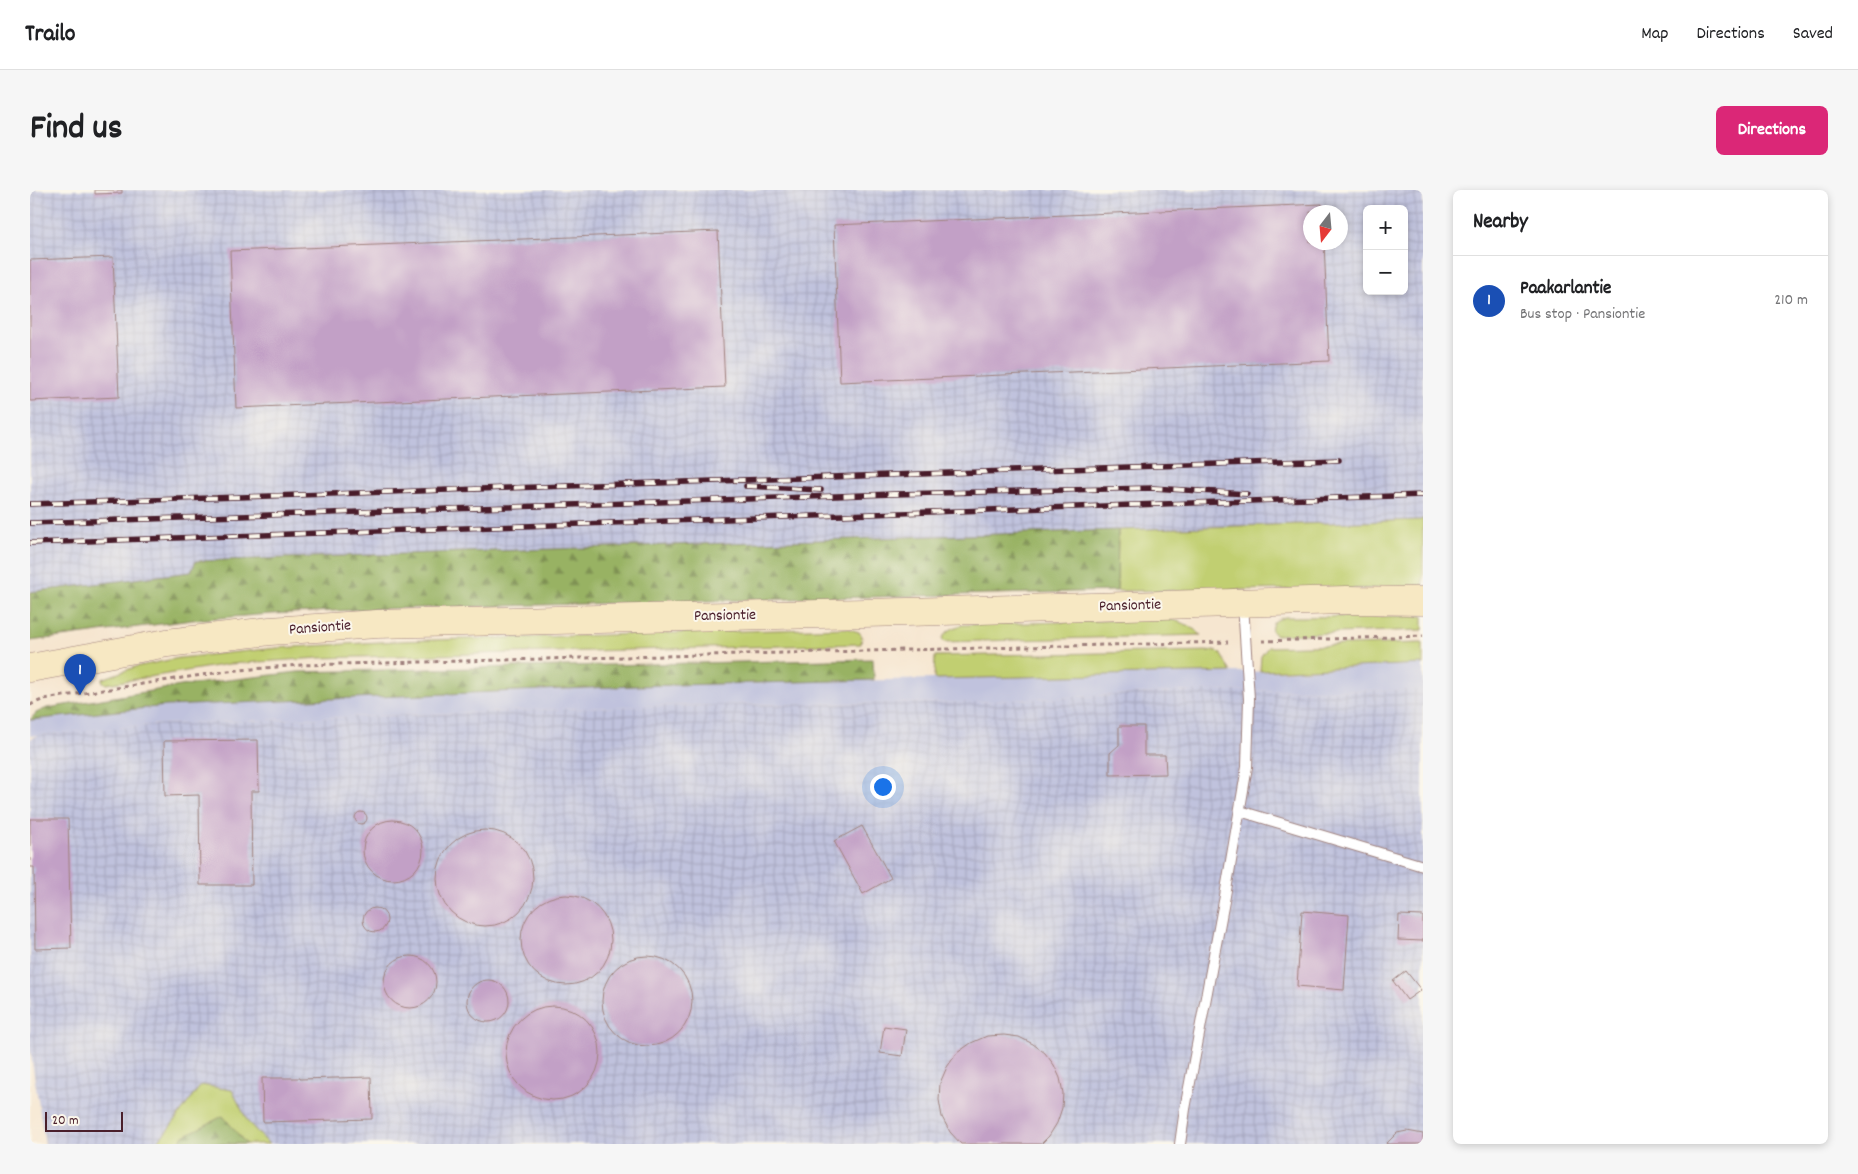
<!DOCTYPE html>
<meta charset="utf-8">
<style>
:root{--surface:#fff;--page:#f6f6f6;--text:#202124;--muted:#757577;--line:#e0e0e0;--accent:#db2777}
body{margin:0;font-family:Dekko,sans-serif;background:var(--page);color:var(--text)}
.controls{position:absolute;right:15px;top:15px;display:grid;overflow:hidden;border-radius:8px;box-shadow:0 2px 8px #0003}
.controls button{width:45px;height:45px;display:grid;place-items:center;padding:0;border:0;border-bottom:1px solid var(--line);background:var(--surface);color:var(--text);font:25px sans-serif}
.compass{position:absolute;left:1273px;top:15px;width:45px;height:45px;border-radius:50%;background:var(--surface);box-shadow:0 2px 8px #0003;rotate:196deg}
.scale{position:absolute;left:15px;bottom:12px;width:78px;box-sizing:border-box;padding-left:5px;border:2px solid #4a1f2b;border-top:0;font-size:14px;line-height:18px;white-space:nowrap;color:#4a1f2b;-webkit-text-stroke:4px #fbf7ec;paint-order:stroke}
.you{position:absolute;left:852px;top:596px;width:18px;height:18px;margin:-12px;border:4px solid #fff;border-radius:50%;background:#1a73e8;box-shadow:0 0 0 8px #1a73e833}
.badge{display:grid;place-items:center;width:32px;height:32px;border-radius:50%;background:var(--accent);color:#fff;font-size:16px;font-weight:700}
.pin{position:absolute;translate:-50% -41px;filter:drop-shadow(0 1px 2px #0008)}
.pin::after{content:'';position:absolute;top:26px;width:18px;height:15px;background:inherit;clip-path:polygon(0 0,100% 0,50% 100%)}
.list{margin:0;padding:0;list-style:none}
h2{display:flex;justify-content:space-between;align-items:center;height:65px;margin:0;padding:0 20px;font-size:21px}
h2 small{font-size:16px;font-weight:400;color:var(--muted)}
.list li{display:grid;grid-template-columns:32px 1fr auto;gap:15px;align-items:center;box-sizing:border-box;height:90px;padding:0 20px;border-top:1px solid var(--line)}
.list b{display:block;font-size:19px;white-space:nowrap}
.list p{margin:0;font-size:16px;white-space:nowrap;color:var(--muted)}
.list em{font-size:16px;font-style:normal;color:var(--muted)}
.map{position:relative;flex:none;width:1393px;height:954px;overflow:hidden;border-radius:8px}
header{display:flex;align-items:center;gap:30px;box-sizing:border-box;height:70px;padding:0 25px;background:var(--surface);border-bottom:1px solid var(--line)}
header strong{font-size:24px}
nav{display:flex;gap:28px;margin-inline-start:auto;font-size:18px}
.intro{display:flex;align-items:center;justify-content:space-between;box-sizing:border-box;height:120px;padding:0 30px}
h1{margin:0;font-size:35px}
.button{padding:12px 22px;border-radius:8px;background:var(--accent);color:#fff;font-size:18px;font-weight:700}
main{display:flex;gap:30px;padding:0 30px}
aside{flex:1;background:var(--surface);border-radius:8px;box-shadow:0 2px 8px #0003}
.map>svg:first-child{display:block}
.industrial{fill:url(#industrial-grid);fill-rule:evenodd}
.railway{fill:#c0c2dd}
.green{fill:#c1cf71;stroke:#86774e}
.forest{fill:url(#forest-firs);stroke:#716847}
.building{fill:#c2a0c6}
.lines{fill:none;stroke-linecap:round;stroke-linejoin:round}
.lane-casing{stroke:#a0827e;stroke-width:12}
.secondary-casing{stroke:#a0827e;stroke-width:29}
.path{stroke:#a0827e;stroke-width:3;stroke-dasharray:4 4;stroke-linecap:butt}
.lane{stroke:#fff;stroke-width:10}
.secondary{stroke:#f7e8c3;stroke-width:28}
.rail-casing{stroke:#4a1f2b;stroke-width:5.5}
.rail{stroke:#fbf7ec;stroke-width:4;stroke-dasharray:11;stroke-linecap:butt}
.labels{text-anchor:middle;dominant-baseline:central;stroke-width:4;stroke-linejoin:round;paint-order:stroke}
.street-label{font-size:16px;fill:#4a1f2b;stroke:#fbf7ec}
</style>
<header>
<strong>Trailo</strong>
<nav><a>Map</a><a>Directions</a><a>Saved</a></nav>
</header>
<div class="intro"><h1>Find us</h1><a class="button">Directions</a></div>
<main>
<div class="map">
<svg width="1393" height="954" viewBox="0 0 1393 954">
<defs>
<pattern id="industrial-grid" width="8" height="8" patternUnits="userSpaceOnUse" patternTransform="scale(1.25)"><rect width="8" height="8" fill="#c0c2dd"/><path d="M0 4h8M4 0v8" fill="none" stroke="#a6a6be"/></pattern>
<pattern id="forest-firs" width="22" height="20" patternUnits="userSpaceOnUse" patternTransform="scale(1.25)"><rect width="22" height="20" fill="#98b263"/><path d="M5 1l3.5 6h-7zM16 11l3.5 6h-7z" fill="#7e9052"/></pattern>
</defs>
<rect width="100%" height="100%" fill="#fbf7ec"/>
<filter id="ink" filterUnits="userSpaceOnUse"><feTurbulence type="fractalNoise" baseFrequency=".02" numOctaves="2"/><feDisplacementMap in="SourceGraphic" scale="10" xChannelSelector="R" yChannelSelector="G"/><feConvolveMatrix kernelMatrix="1 2 1 2 8 2 1 2 1" color-interpolation-filters="sRGB"/></filter>
<filter id="wash" filterUnits="userSpaceOnUse"><feTurbulence type="fractalNoise" baseFrequency=".0096" numOctaves="4" result="noise"/><feDisplacementMap in="SourceGraphic" scale="20" xChannelSelector="R" yChannelSelector="G"/><feGaussianBlur stdDeviation="1.12" result="paint"/><feColorMatrix in="noise" values="0 0 0 0 0 0 0 0 0 0 0 0 0 0 0 0 0 1.4 0 .05"/><feComposite in="paint" operator="in"/></filter>
<g filter="url(#wash)">
<rect width="100%" height="100%" fill="#f6e6d0"/>
<path class="industrial" d="M0 0H1393V328L1391 330 166 371 161 382 0 402ZM1337 19H1374V101H1337ZM1280 22H1310V52H1280Z
M1393 500V954H15L0 859V549L8 545 131 534 611 516 945 512 1163 501Z"/>
<path class="railway" d="M1393 474V500L1163 501 945 512 611 516 131 534 0 546V530L136 516 604 496 1249 481Z"/>
<path class="green" d="M1393 328V398L1087 401 1088 340 1391 330Z
M1393 426V440L1246 445 1242 442C1240 432 1246 430 1255 427Z
M1134 429C1149 430 1160 435 1171 445L914 452 912 449C916 441 924 437 932 435Z
M816 438 829 442 832 446 831 454 289 468 199 474 76 494 72 491V489L105 477 149 468 247 458 368 451Z
M1393 453V474L1230 481 1231 466 1238 457Z
M1184 461 1190 463 1201 482 904 489 905 466Z
M171 895 202 900 218 932 239 954H125L140 937Z"/>
<path class="forest" d="M1088 340 1087 401 345 419 241 424 162 430 0 451V402L161 382 166 371Z
M843 469 844 490 604 496 136 516 0 530 6 523 17 518 163 494 268 482Z
M193 926 216 954H149L152 947Z"/>
<g id="blocks">
<path class="building" d="M65 0H92V3L65 4Z
M1292 14 1293 22H1280V52H1294L1299 171 810 192 804 35Z
M688 41 695 197 206 218 200 61Z
M83 67 89 207 0 211V70Z
M1089 536H1114V565H1135L1136 584 1080 585V563L1089 555Z
M228 550 229 601H221L222 695H170L169 605 135 606 134 551Z
M325 628a6 6 0 1 1 12 0a6 6 0 1 1-12 0Z
M0 629H38L41 758 5 759 4 677H0Z
M333 660a30 30 0 1 1 60 0a30 30 0 1 1-60 0Z
M832 636 861 688 833 704 804 651Z
M407 688a48 48 0 1 1 96 0a48 48 0 1 1-96 0Z
M491 750a45 45 0 1 1 90 0a45 45 0 1 1-90 0Z
M333 730a12 12 0 1 1 24 0a12 12 0 1 1-24 0Z
M1272 721 1319 725 1314 800 1267 796Z
M1369 725 1393 726V751L1368 750Z
M572 811a45 45 0 1 1 90 0a45 45 0 1 1-90 0Z
M354 792a26 26 0 1 1 52 0a26 26 0 1 1-52 0Z
M1376 781 1391 800 1377 810 1363 791Z
M437 811a21 21 0 1 1 42 0a21 21 0 1 1-42 0Z
M476 863a47 47 0 1 1 94 0a47 47 0 1 1-94 0Z
M854 836 876 839 872 866 850 863Z
M974 845 989 847 1003 854 1015 863 1024 875 1030 888 1033 903 1032 918 1027 933 1019 946 1011 954H931L920 942 912 927 909 910 910 893 917 877 927 863 941 853 957 846Z
M341 887 342 929 233 932 232 888H270V889Z
M1377 941 1393 944V954H1356L1367 943Z"/>
</g>
</g>
<g filter="url(#ink)">
<use href="#blocks" fill-opacity="0" stroke="#a0827e" stroke-width="1"/>
<g class="lines">
<defs>
<path id="lane" d="M1210 621 1393 676
M1150 954 1155 919 1195 706 1217 577 1219 509 1213 414"/>
<path id="secondary" d="M0 478 137 453 240 441 347 434 877 422 1316 410 1393 411"/>
</defs>
<use href="#lane" class="lane-casing"/>
<use href="#secondary" class="secondary-casing"/>
<path class="path" d="M1232 451 1393 446
M0 515 14 509 198 481 271 475 1198 452"/>
<use href="#lane" class="lane"/>
<use href="#secondary" class="secondary"/>
<defs>
<path id="rail" d="M716 296 791 300
M0 314 1309 270
M0 333 864 304 1123 298 1217 304
M0 353 1393 305"/>
</defs>
<use href="#rail" class="rail-casing"/>
<use href="#rail" class="rail"/>
</g>
</g>
<g class="labels">
<g class="street-label">
<text transform="translate(1100 416) rotate(-2)">Pansiontie</text>
<text transform="translate(695 426) rotate(-1)">Pansiontie</text>
<text transform="translate(290 438) rotate(-4)">Pansiontie</text>
</g>
</g>
</svg>
<div class="controls">
<button>+</button>
<button>−</button>
</div>
<svg class="compass" viewBox="-18 -18 36 36"><path d="M0-13l5 13h-10z" fill="#e53935"/><path d="M0 13l5-13h-10z" fill="#757577"/></svg>
<div class="scale">20 m</div>
<div class="you"></div>
<div class="pin badge" style="left:50px;top:505px;background:#1a4fb4">1</div>
</div>
<aside>
<h2>Nearby<small></small></h2>
<ul class="list">
<li><span class="badge" style="background:#1a4fb4">1</span><div><b>Paakarlantie</b><p>Bus stop · Pansiontie</p></div><em>210 m</em></li>
</ul>
</aside>
</main>
